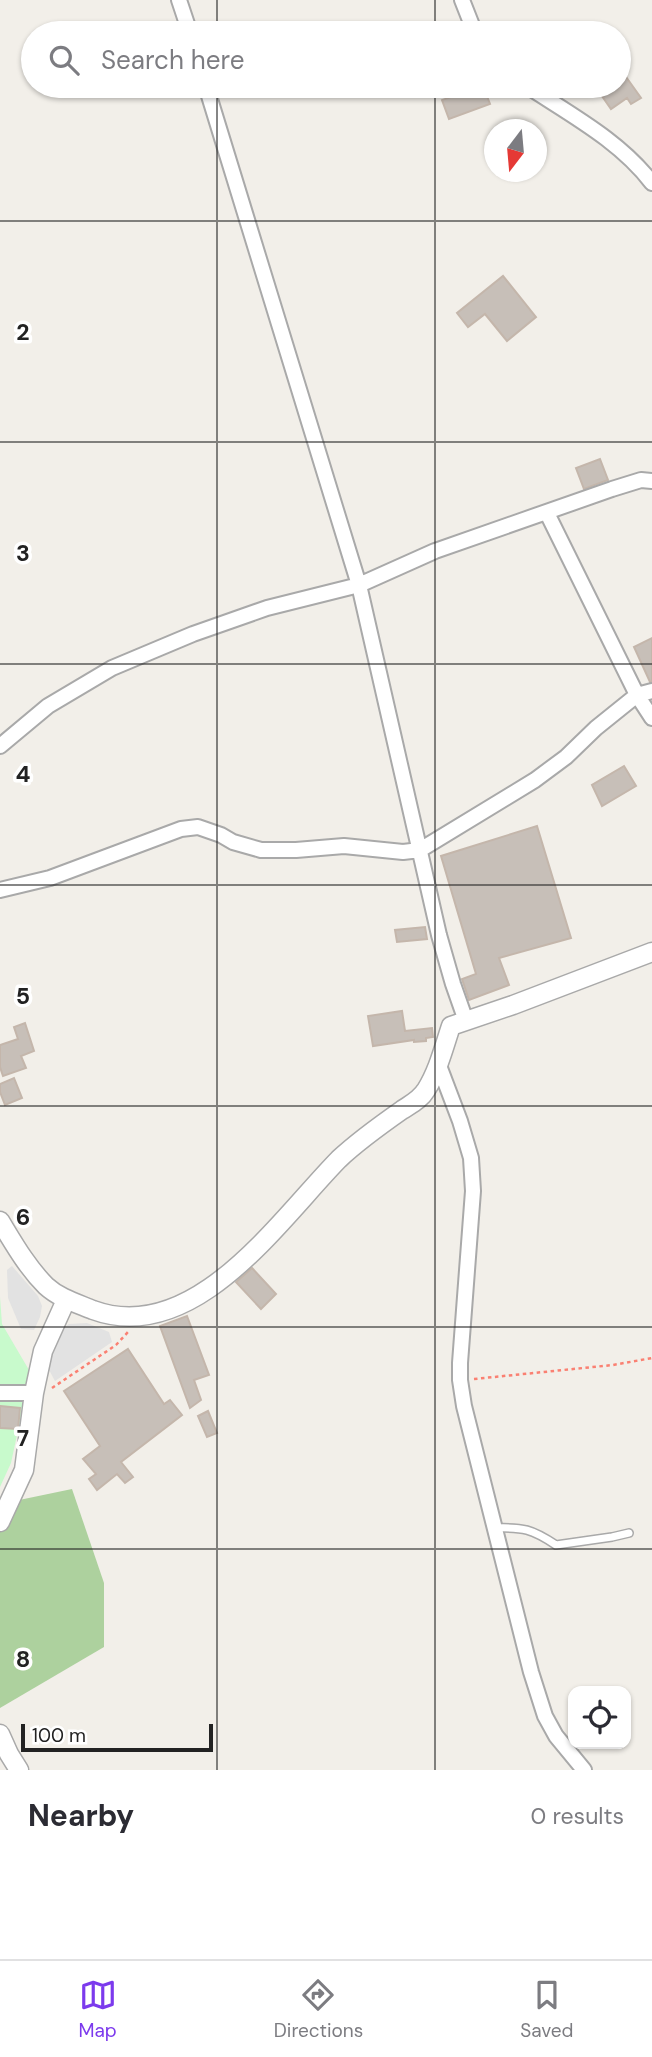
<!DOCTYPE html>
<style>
:root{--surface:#fff;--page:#f7f7f7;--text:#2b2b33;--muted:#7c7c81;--line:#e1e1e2;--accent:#7c3aed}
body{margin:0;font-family:"DM Sans",sans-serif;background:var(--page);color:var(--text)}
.controls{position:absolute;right:21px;bottom:21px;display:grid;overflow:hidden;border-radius:14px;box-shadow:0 2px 5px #0004}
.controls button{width:63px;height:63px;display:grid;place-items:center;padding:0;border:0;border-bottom:2px solid var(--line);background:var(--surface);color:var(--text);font:35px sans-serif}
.compass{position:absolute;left:484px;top:119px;width:63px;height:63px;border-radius:50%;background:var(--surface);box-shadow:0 2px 5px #0004;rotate:196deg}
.scale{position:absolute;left:21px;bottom:18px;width:192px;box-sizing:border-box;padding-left:7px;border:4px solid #222;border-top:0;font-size:19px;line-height:24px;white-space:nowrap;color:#222;-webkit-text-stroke:5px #fff;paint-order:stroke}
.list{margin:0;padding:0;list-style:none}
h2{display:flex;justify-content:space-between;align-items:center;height:91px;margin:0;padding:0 28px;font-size:30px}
h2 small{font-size:23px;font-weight:400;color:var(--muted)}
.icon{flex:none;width:38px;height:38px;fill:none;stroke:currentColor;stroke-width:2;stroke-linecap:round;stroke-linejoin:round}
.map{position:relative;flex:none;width:652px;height:1770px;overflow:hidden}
.search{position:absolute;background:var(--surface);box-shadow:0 2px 5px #0004;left:21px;right:21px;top:21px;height:77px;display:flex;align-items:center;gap:18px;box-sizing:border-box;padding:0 24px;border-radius:38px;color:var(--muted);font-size:26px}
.sheet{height:189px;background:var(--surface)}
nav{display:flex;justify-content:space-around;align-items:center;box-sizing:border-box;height:98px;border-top:2px solid var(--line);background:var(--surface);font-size:19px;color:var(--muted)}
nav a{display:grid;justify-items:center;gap:4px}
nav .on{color:var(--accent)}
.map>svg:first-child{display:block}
.forest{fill:#add19e}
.park{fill:#c8facc}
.parking{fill:#e2e2e2}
.building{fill:#c7bfb8;stroke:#c4b6ab;stroke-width:2}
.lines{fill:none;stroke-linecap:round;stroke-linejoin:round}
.service-casing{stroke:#a9a9a9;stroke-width:10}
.minor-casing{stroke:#a9a9a9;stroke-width:18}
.tertiary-casing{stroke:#a9a9a9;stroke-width:21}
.path{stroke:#fa8072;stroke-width:2.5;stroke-dasharray:3.5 3.5;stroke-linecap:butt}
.service{stroke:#fff;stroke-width:7}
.minor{stroke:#fff;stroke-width:14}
.tertiary{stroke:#fff;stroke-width:18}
.grid{fill:none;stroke:#222;stroke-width:2;stroke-opacity:0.55}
.grid-label{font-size:23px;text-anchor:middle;font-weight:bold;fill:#222;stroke:#fff;stroke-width:7;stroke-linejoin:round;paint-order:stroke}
</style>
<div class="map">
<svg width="652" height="1770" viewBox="0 0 652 1770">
<rect width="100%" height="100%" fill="#f2efe9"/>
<path class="forest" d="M72 1489 104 1583V1647L0 1708V1504Z"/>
<path class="park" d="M0 1297 2 1324 29 1370 26 1393 11 1463 0 1487Z"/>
<path class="parking" d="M12 1266 38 1296 42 1306 40 1317 34 1330 21 1329 8 1298 7 1270Z
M87 1323 109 1332 112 1342 55 1381 47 1366 59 1331 69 1324Z"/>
<path class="building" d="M619 67 641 98 631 104 627 98 611 109 595 86H619Z
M483 86 490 104 449 119 442 100Z
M503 276 536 317 507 341 485 314 468 327 457 313Z
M600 459 608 480 584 489 576 468Z
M652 638V682H650L634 647Z
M624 766 636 786 602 806 592 785Z
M537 826 571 938 499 958 509 985 469 1000 462 979 476 974 441 856Z
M425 927 427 939 397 942 395 930Z
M402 1011 405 1031 432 1028 433 1037 426 1038V1041L414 1042V1040L373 1046 368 1016Z
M25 1023 34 1051 21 1056 26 1068 3 1076 0 1067V1045L18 1039 14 1027Z
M14 1078 22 1098 5 1105 0 1092V1084Z
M252 1268 276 1294 261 1309 236 1282Z
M187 1316 209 1375 194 1380 201 1400 190 1408 160 1326Z
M128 1349 164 1404 170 1400 182 1415 121 1462 133 1477 125 1483 117 1474 97 1490 89 1479 96 1474 83 1459 100 1446 64 1391Z
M0 1406 20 1408 18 1429 0 1428Z
M208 1411 217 1433 207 1437 198 1416Z"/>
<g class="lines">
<defs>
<path id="service" d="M495 1528C523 1527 532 1529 556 1545L612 1537 629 1533"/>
<path id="minor" d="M179 0 190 33
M462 0 475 33
M206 86 359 585 439 935 453 984 466 1021
M527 86C571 115 620 141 652 183
M547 513 637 695 652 718
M0 746 48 706 112 668 193 634 267 608 359 585 435 551 612 489 641 480 652 481
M0 890 50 878 181 829 198 827 221 835 233 842 261 850H296L344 846 403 852 420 850 535 780 566 757 596 728 637 695 652 691
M438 1063 460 1121 471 1158 473 1191 460 1363V1380L464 1406 531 1672 545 1716 556 1736 584 1770
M0 1393H34"/>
<path id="tertiary" d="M0 1221C14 1244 27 1267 46 1286 59 1298 76 1303 93 1310 194 1347 279 1220 339 1159 357 1142 382 1124 402 1110 411 1104 420 1100 426 1090 438 1071 444 1047 451 1026L513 1005 652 952
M0 1522 24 1470 34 1393 43 1351 66 1300
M0 1734 9 1754 19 1770"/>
</defs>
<use href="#service" class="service-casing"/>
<use href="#minor" class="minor-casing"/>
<use href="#tertiary" class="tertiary-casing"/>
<path class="path" d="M474 1379 613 1365 652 1358
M52 1388 116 1345 128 1332"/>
<use href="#service" class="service"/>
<use href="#minor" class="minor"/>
<use href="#tertiary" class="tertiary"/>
</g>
<path class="grid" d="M217 0V33M435 0V33M217 86V1770M435 86V1770M0 221H652M0 442H652M0 664H652M0 885H652M0 1106H652M0 1327H652M0 1549H652"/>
<g class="grid-label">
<text x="23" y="340">2</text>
<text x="23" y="561">3</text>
<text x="23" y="782">4</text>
<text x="23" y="1004">5</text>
<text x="23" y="1225">6</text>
<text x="23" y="1446">7</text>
<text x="23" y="1667">8</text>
</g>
</svg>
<div class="controls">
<button><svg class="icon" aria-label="locate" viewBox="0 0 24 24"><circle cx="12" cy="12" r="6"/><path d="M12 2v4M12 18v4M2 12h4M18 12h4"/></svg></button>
</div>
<svg class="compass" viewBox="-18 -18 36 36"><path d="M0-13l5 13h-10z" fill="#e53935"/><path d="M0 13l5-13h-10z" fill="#7c7c81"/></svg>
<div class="scale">100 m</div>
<div class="search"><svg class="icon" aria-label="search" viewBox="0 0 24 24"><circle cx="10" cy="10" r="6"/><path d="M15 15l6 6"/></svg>Search here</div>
</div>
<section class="sheet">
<h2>Nearby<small>0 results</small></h2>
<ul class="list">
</ul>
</section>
<nav>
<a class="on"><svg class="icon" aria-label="map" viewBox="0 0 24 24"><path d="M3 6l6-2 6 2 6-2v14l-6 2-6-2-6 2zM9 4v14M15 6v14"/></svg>Map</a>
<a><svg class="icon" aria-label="directions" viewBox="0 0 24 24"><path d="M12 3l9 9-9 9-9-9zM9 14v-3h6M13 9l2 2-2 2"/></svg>Directions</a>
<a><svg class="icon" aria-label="saved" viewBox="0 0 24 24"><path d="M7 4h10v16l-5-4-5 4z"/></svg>Saved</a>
</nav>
